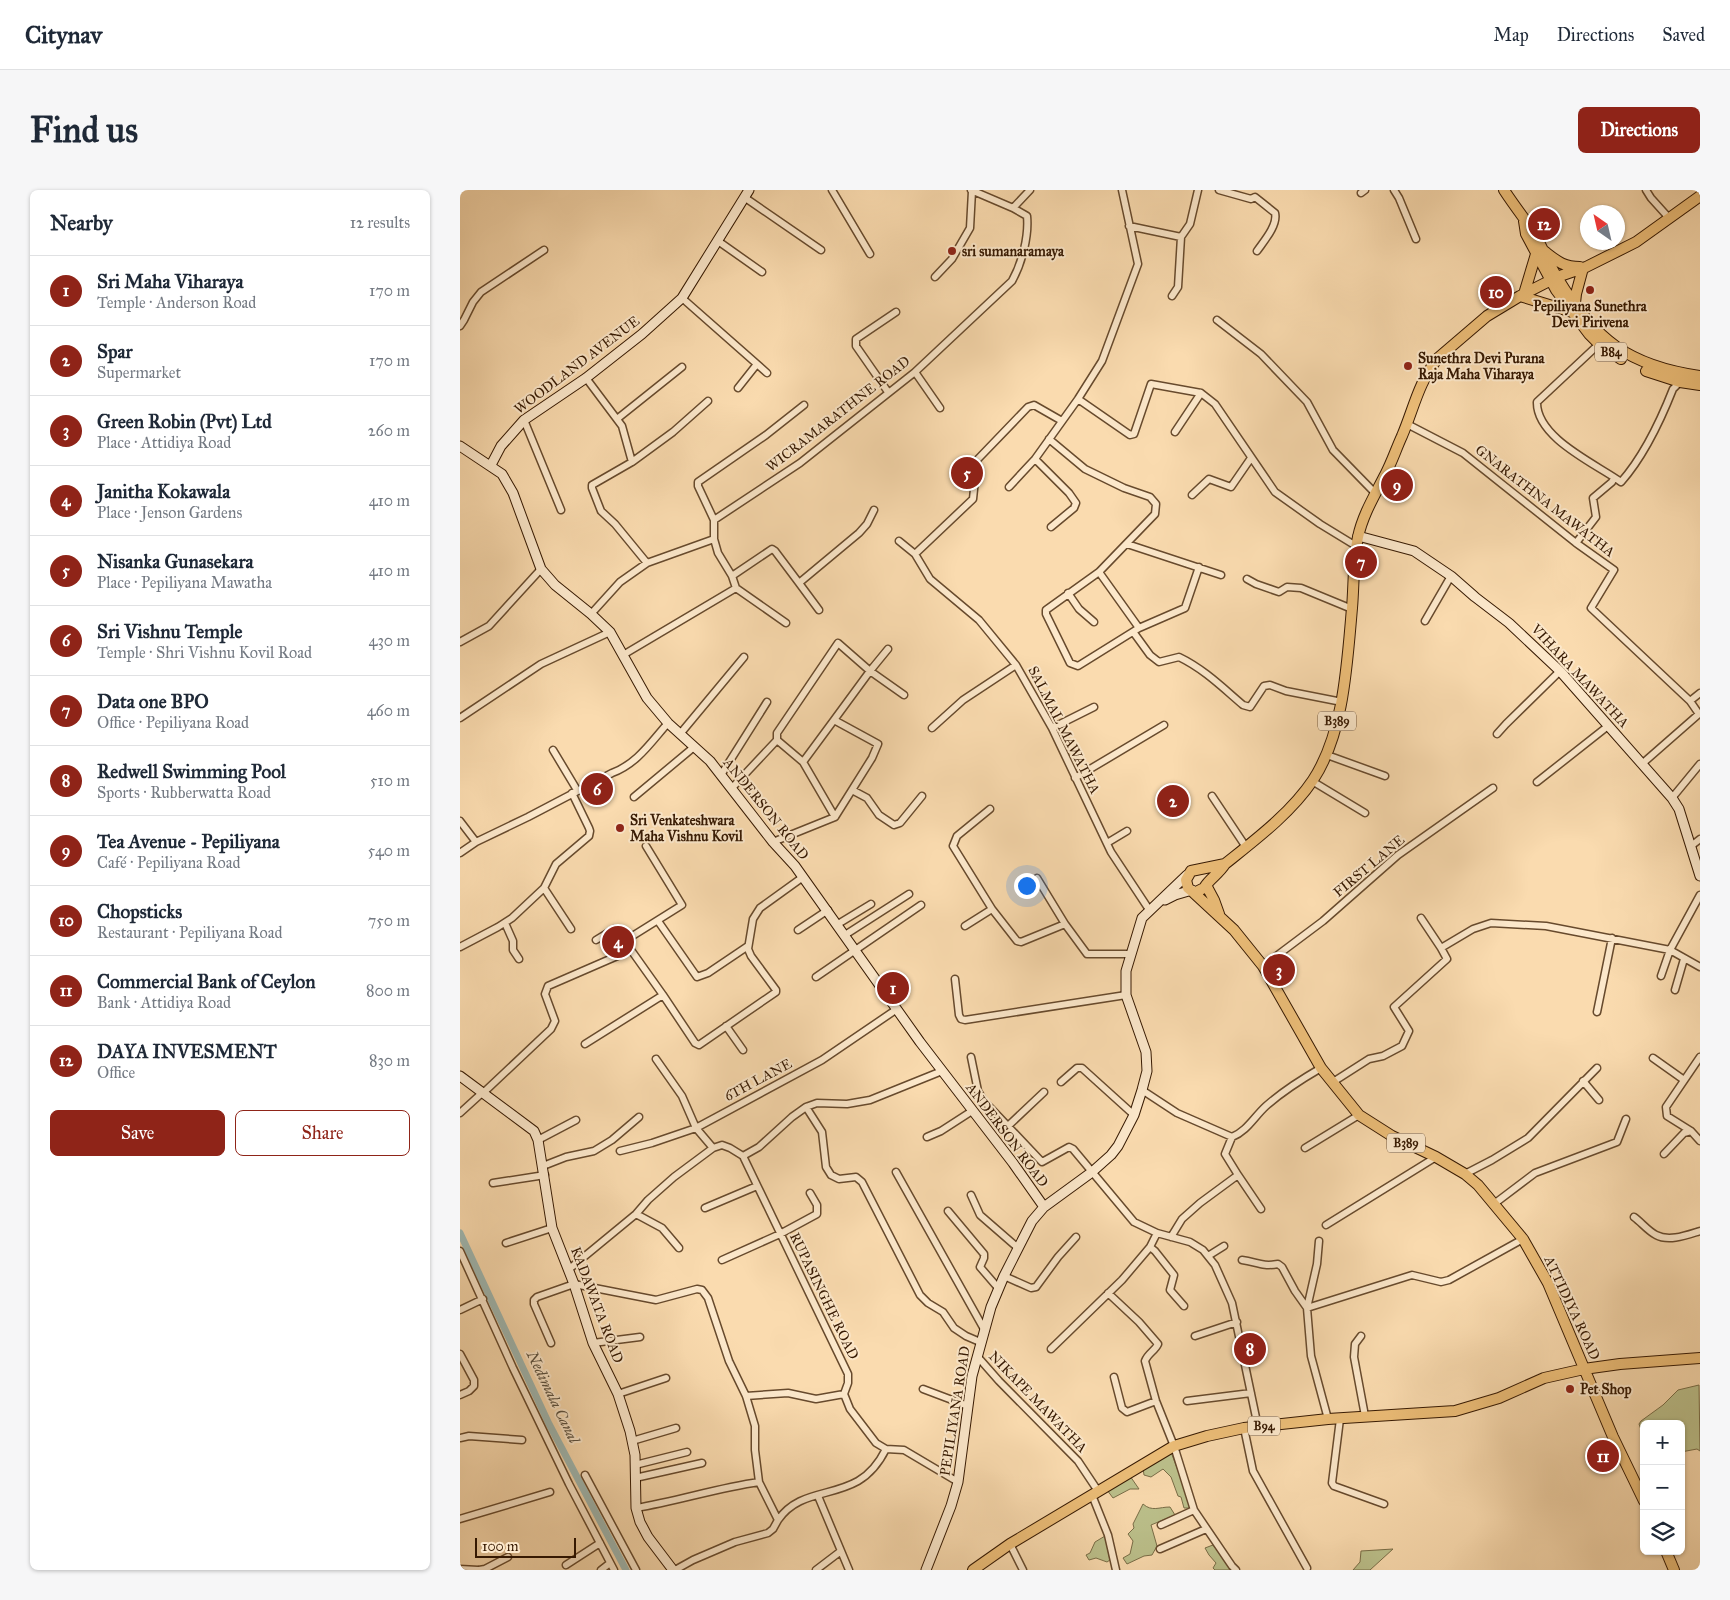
<!DOCTYPE html>
<meta charset="utf-8">
<style>
:root{--surface:#fff;--page:#f6f6f7;--text:#1f2937;--muted:#747a83;--line:#e0e1e3;--accent:#8f2418}
body{margin:0;font-family:"IM FELL Great Primer",serif;background:var(--page);color:var(--text)}
.controls{position:absolute;right:15px;bottom:15px;display:grid;overflow:hidden;border-radius:8px;box-shadow:0 1px 4px #0004}
.controls button{width:45px;height:45px;display:grid;place-items:center;padding:0;border:0;border-bottom:1px solid var(--line);background:var(--surface);color:var(--text);font:25px sans-serif}
.compass{position:absolute;left:1120px;top:15px;width:45px;height:45px;border-radius:50%;background:var(--surface);box-shadow:0 1px 4px #0004;rotate:326deg}
.scale{position:absolute;left:15px;bottom:12px;width:101px;box-sizing:border-box;padding-left:5px;border:2px solid #361902;border-top:0;font-size:14px;line-height:18px;white-space:nowrap;color:#361902;-webkit-text-stroke:4px #fce8cb;paint-order:stroke}
.you{position:absolute;left:566px;top:695px;width:18px;height:18px;margin:-12px;border:4px solid #fff;border-radius:50%;background:#1a73e8;box-shadow:0 0 0 8px #1a73e833}
.badge{display:grid;place-items:center;width:32px;height:32px;border-radius:50%;background:var(--accent);color:#fff;font-size:16px;font-weight:700}
.pin{position:absolute;translate:-50% -50%;border:2px solid #fff;box-shadow:0 1px 5px #0006}
.list{margin:0;padding:0;list-style:none}
h2{display:flex;justify-content:space-between;align-items:center;height:65px;margin:0;padding:0 20px;font-size:21px}
h2 small{font-size:16px;font-weight:400;color:var(--muted)}
.list li{display:grid;grid-template-columns:32px 1fr auto;gap:15px;align-items:center;box-sizing:border-box;height:70px;padding:0 20px;border-top:1px solid var(--line)}
.list b{display:block;font-size:19px;white-space:nowrap}
.list p{margin:0;font-size:16px;white-space:nowrap;color:var(--muted)}
.list em{font-size:16px;font-style:normal;color:var(--muted)}
.actions{display:flex;gap:10px;padding:15px 20px}
.actions a{flex:1;padding:11px 0;border:1px solid var(--accent);border-radius:8px;text-align:center;font-size:18px;color:var(--accent)}
.actions .main{background:var(--accent);color:#fff}
.icon{flex:none;width:28px;height:28px;fill:none;stroke:currentColor;stroke-width:2;stroke-linecap:round;stroke-linejoin:round}
.map{position:relative;flex:none;width:1240px;height:1380px;overflow:hidden;border-radius:8px}
header{display:flex;align-items:center;gap:30px;box-sizing:border-box;height:70px;padding:0 25px;background:var(--surface);border-bottom:1px solid var(--line)}
header strong{font-size:24px}
nav{display:flex;gap:28px;margin-inline-start:auto;font-size:18px}
.intro{display:flex;align-items:center;justify-content:space-between;box-sizing:border-box;height:120px;padding:0 30px}
h1{margin:0;font-size:35px}
.button{padding:12px 22px;border-radius:8px;background:var(--accent);color:#fff;font-size:18px;font-weight:700}
main{display:flex;gap:30px;padding:0 30px}
aside{flex:1;background:var(--surface);border-radius:8px;box-shadow:0 1px 4px #0004}
.map>svg:first-child{display:block}
.green{fill:#bcc18c;stroke:#796d47}
.lines{fill:none;stroke-linecap:round;stroke-linejoin:round}
.canal{stroke:#a0b9b3;stroke-width:7}
.street-casing{stroke:#674a2d;stroke-width:9}
.secondary-casing{stroke:#361902;stroke-width:11}
.primary-casing{stroke:#361902;stroke-width:12}
.street{stroke:#fce8cb;stroke-width:6}
.secondary{stroke:#fce8cb;stroke-width:9}
.primary{stroke:#edbe78;stroke-width:10}
.poi-dot{fill:#8f2418;stroke:#fce8cb;stroke-width:2}
.labels{text-anchor:middle;dominant-baseline:central;stroke-width:4;stroke-linejoin:round;paint-order:stroke}
.shield{fill:#fce8cb;stroke:#71573e;stroke-width:1}
.shield-label{font-size:12px;font-weight:bold;fill:#361902}
.poi-label{font-size:14px;font-weight:bold;fill:#361902;stroke:#fce8cb;text-anchor:start}
.street-label{font-size:14px;fill:#361902;stroke:#fce8cb}
.water-label{font-size:15px;font-style:italic;fill:#5b5140;stroke:#fce8cb}
</style>
<header>
<strong>Citynav</strong>
<nav><a>Map</a><a>Directions</a><a>Saved</a></nav>
</header>
<div class="intro"><h1>Find us</h1><a class="button">Directions</a></div>
<main>
<aside>
<h2>Nearby<small>12 results</small></h2>
<ul class="list">
<li><span class="badge">1</span><div><b>Sri Maha Viharaya</b><p>Temple · Anderson Road</p></div><em>170 m</em></li>
<li><span class="badge">2</span><div><b>Spar</b><p>Supermarket</p></div><em>170 m</em></li>
<li><span class="badge">3</span><div><b>Green Robin (Pvt) Ltd</b><p>Place · Attidiya Road</p></div><em>260 m</em></li>
<li><span class="badge">4</span><div><b>Janitha Kokawala</b><p>Place · Jenson Gardens</p></div><em>410 m</em></li>
<li><span class="badge">5</span><div><b>Nisanka Gunasekara</b><p>Place · Pepiliyana Mawatha</p></div><em>410 m</em></li>
<li><span class="badge">6</span><div><b>Sri Vishnu Temple</b><p>Temple · Shri Vishnu Kovil Road</p></div><em>430 m</em></li>
<li><span class="badge">7</span><div><b>Data one BPO</b><p>Office · Pepiliyana Road</p></div><em>460 m</em></li>
<li><span class="badge">8</span><div><b>Redwell Swimming Pool</b><p>Sports · Rubberwatta Road</p></div><em>510 m</em></li>
<li><span class="badge">9</span><div><b>Tea Avenue - Pepiliyana</b><p>Café · Pepiliyana Road</p></div><em>540 m</em></li>
<li><span class="badge">10</span><div><b>Chopsticks</b><p>Restaurant · Pepiliyana Road</p></div><em>750 m</em></li>
<li><span class="badge">11</span><div><b>Commercial Bank of Ceylon</b><p>Bank · Attidiya Road</p></div><em>800 m</em></li>
<li><span class="badge">12</span><div><b>DAYA INVESMENT</b><p>Office</p></div><em>830 m</em></li>
</ul>
<div class="actions"><a class="main">Save</a><a>Share</a></div>
</aside>
<div class="map">
<svg width="1240" height="1380" viewBox="0 0 1240 1380">
<rect width="100%" height="100%" fill="#fadbaf"/>
<filter id="stains"><feTurbulence type="fractalNoise" baseFrequency=".004" numOctaves="4"/><feColorMatrix values="0 0 0 0 .2 0 0 0 0 .09 0 0 0 0 .02 0 0 0 .5 -.17"/></filter>
<radialGradient id="worn" r=".72"><stop offset=".6" stop-color="#630" stop-opacity="0"/><stop offset="1" stop-color="#630" stop-opacity=".3"/></radialGradient>
<path class="green" d="M1239 1195 1240 1261 1237 1259 1221 1262V1234H1184V1248L1179 1234 1181 1231 1203 1215 1218 1200Z
M711 1262 732 1318H724L721 1307 718 1306 711 1287 703 1279 691 1287 684 1285 683 1278Z
M670 1286 679 1299H670L653 1308 647 1300Z
M683 1314C692 1322 699 1317 710 1317L715 1325 691 1335 697 1356 692 1365 684 1366 667 1374 663 1368 670 1364 673 1351 668 1344 674 1338 673 1334Z
M645 1346 650 1370 647 1372 636 1368 629 1370 626 1365 630 1363 635 1352Z
M753 1355 773 1380H755L753 1378 756 1373 749 1365 745 1358Z
M933 1359 910 1380H893L900 1372 901 1361Z"/>
<g class="lines">
<path class="canal" d="M0 1043 89 1234 166 1380"/>
<defs>
<path id="street" d="M372 0 410 64
M511 0 553 18
M759 0 791 9 795 7 815 23C818 35 804 51 797 61
M934 0 939 8 956 49
M1186 0 1191 8 1209 28
M901 3 905 0
M284 7 361 60
M669 36 721 47 730 34 738 0
M258 51 302 82
M475 87 492 69 510 38 512 1
M712 106 718 97 721 47
M222 108 307 183
M757 130 801 164 847 212 873 260 915 303
M0 136 4 130 13 112 21 102 84 60
M1139 154 1077 212C1076 248 1136 274 1161 292 1184 266 1200 232 1213 199L1220 192
M455 182 480 218
M126 188 162 236 172 272 132 295V298L141 321 155 334 187 373
M278 198 297 174
M428 202 396 156V149L436 122
M618 209 670 245 674 244 691 194 741 203 755 214 815 302 860 334 896 356
M157 229 222 177
M64 230 101 320
M947 234 1003 263 1116 353 1154 380 1131 418 1230 511 1239 524 1183 573
M715 242 741 203
M589 249 625 279 664 298 690 307 696 314 695 324 639 382 586 420V424L610 473 618 476 679 438 725 418 739 377
M575 269 609 303 616 313 614 318 591 337
M172 272 213 242 248 211
M549 297 575 269 618 209 642 171 678 74 662 0
M732 305 749 289 771 297 791 268
M254 330 238 296V292L306 245 344 215
M254 349 258 363 272 386 276 398 326 433
M439 351 455 364 470 389 519 430 556 475 592 538 651 662 690 721
M1116 353 1136 327 1133 308 1152 292 1154 288
M667 354 761 385
M455 364 513 309 517 270 568 217 574 215 602 231
M639 382 679 438
M272 386 312 359 315 361 339 393 399 343 407 334 414 320
M787 389 796 394 819 402 827 397 841 398 892 419
M339 393 359 420
M608 403 619 419 634 432
M131 424 160 392 187 373 254 349V330L340 273 455 182 552 91C562 73 569 46 567 26L553 18 570 0
M965 431 991 386
M674 443 690 465 699 472 719 467C744 479 763 498 783 515L790 517 804 496 810 495 826 501 882 512
M0 452 29 436 81 379
M428 459 410 481 444 505
M163 465 276 398
M1230 511 1240 503
M0 528 81 474 150 442
M472 538 503 510 556 475
M592 538 634 517
M220 544 284 467
M1037 544 1046 534 1100 481
M93 560 117 600
M867 565 925 586
M343 572 375 627
M261 585 307 512
M615 588 704 535
M852 591 905 623
M1077 592 1148 536
M272 598 317 550
M392 600 407 608 419 625 434 635 440 633 462 606
M752 606 786 657
M174 607 234 557
M1212 608 1240 574
M530 619 497 646 493 656 532 719
M0 631 16 652
M313 652 375 627 412 568 418 554 374 530 343 572 317 550V543L378 453 410 481 374 530
M647 653 667 641
M1231 656 1240 649
M0 663 16 652 68 627 152 583C177 574 191 552 208 533
M577 688 605 734
M84 698 111 739
M961 728 981 758
M198 731 237 787 248 783 288 756
M45 733 53 751V760L59 769
M378 734 411 714
M505 736 532 719 557 751 561 752 605 734 627 764H670
M338 740 368 720
M385 745 449 704
M136 750 154 739H160L166 750
M0 757 38 737 52 728 84 698 96 674 129 646 130 641 129 638 112 603
M171 760 203 805 235 853 239 855 316 802V800L291 766 288 759 293 729 300 718 343 687
M803 776 863 731 938 665 1033 598
M1201 786 1210 760 1240 777
M356 787 461 715
M495 789 499 825 501 829 505 830 666 805
M1215 800 1224 769
M1137 822 1152 748
M266 836 283 860
M125 854 203 805
M511 867 518 901 524 911 582 972 609 957 613 959 674 1032 697 1043 730 1052 743 1060 755 1075 772 1113 798 1237
M1240 867 1206 917 1207 926 1231 941 1240 951
M1193 868 1224 890
M196 869 222 906 236 938 253 958
M1123 891 1139 910
M601 892 617 878H622L674 925
M873 892 909 869 923 866 942 856 949 841 934 817 987 769 981 758 1013 739 1031 733 1086 736 1210 760 1240 705
M682 900 717 923 772 947C787 941 794 927 806 916 823 901 842 889 861 878
M22 904 91 839 95 831 85 804 88 796 171 760 166 750 222 715 186 656
M346 917 362 942 366 977 371 985 379 989 396 987 402 992 460 1105 468 1113 483 1122 494 1138 506 1146 520 1152
M0 923 22 903
M548 936 584 902
M467 947 481 941 512 921
M78 950 116 930
M845 958 899 925
M160 961 192 953 236 938 362 870 437 819
M1204 964 1224 943 1231 941
M283 966 388 1184V1193L384 1204 390 1219 416 1253 426 1259 444 1260 498 1292
M83 976 106 967 134 961 152 950 179 927
M436 982 524 1139
M1005 984 1032 970 1068 948 1137 878
M778 985 801 1019
M33 993 85 985
M511 1005 520 1025 558 1058
M1034 1014 1075 983 1157 952 1166 929
M245 1018 297 996
M488 1021 524 1064V1068L520 1077 539 1099
M176 1024 202 1038 219 1058
M1174 1027C1181 1032 1188 1041 1196 1045 1209 1052 1227 1045 1240 1041
M866 1035 976 967
M711 1047 722 1029 740 1013 778 985 765 964 772 947
M46 1053 92 1038
M690 1057 695 1061 714 1085 710 1100 724 1116
M0 1061 53 1178 109 1294 154 1380
M748 1066 764 1056
M262 1070 320 1044 357 1024V1015L350 1003
M782 1070C797 1072 802 1077 818 1074L822 1077 835 1101 847 1118 851 1166 868 1229
M108 1080 176 1024 188 1010 214 987 253 958 262 955 270 958 283 966 299 957 332 927 346 917 357 913 387 914 410 910 482 881
M544 1086 571 1098 576 1097 598 1067 616 1047
M648 1103 679 1132 698 1154C695 1161 688 1163 685 1171L696 1211 714 1256 734 1320 772 1376 776 1380
M847 1118 952 1085 981 1092 989 1090 1063 1049
M847 1118 857 1074 859 1051
M0 1120 23 1109
M735 1146 777 1132
M901 1146 895 1154 894 1167 905 1226
M91 1153 74 1114V1110L77 1107 114 1094 196 1110 237 1099 242 1100 248 1108 269 1171 286 1206 295 1236V1260L299 1292 318 1330 313 1339 308 1343 275 1352 233 1370 215 1380
M133 1153 180 1147
M591 1159 662 1090 690 1057 697 1043
M0 1164 14 1190V1196L9 1201 0 1205
M517 1166 539 1191 618 1271 638 1301
M654 1187 662 1218 667 1222 696 1211
M463 1199 508 1216
M158 1204 206 1188
M286 1206 328 1203 356 1209 384 1204
M727 1211 791 1203
M880 1229 872 1293 874 1296 924 1314
M784 1238 793 1281 847 1378
M0 1248 9 1246 62 1250
M172 1251 216 1238
M175 1275 227 1262
M125 1285 176 1380
M175 1288 242 1273
M632 1305 648 1345 656 1380
M358 1306 389 1380
M176 1318C218 1311 257 1298 299 1292
M0 1329 90 1302
M318 1330C338 1301 370 1307 398 1291 410 1284 420 1271 426 1259
M701 1335 734 1320
M550 1354 563 1380
M700 1359 746 1339
M106 1375 140 1353
M0 1379 18 1380
M19 1380 25 1379 48 1367
M141 1380 150 1373
M356 1380 381 1361"/>
<path id="secondary" d="M0 256 42 284 53 303 81 379 95 395 131 424 150 442 187 508 208 533 250 571 313 652 335 676 460 852 553 973 584 1017
M31 275 41 256 64 230 126 188 182 144 222 108 289 0
M898 346 954 361 991 386 1015 407 1049 433 1100 481 1212 608 1219 619 1240 686
M705 710 715 705 732 700
M0 886 74 941 78 950 92 1038 114 1094 133 1153 158 1204 170 1241 175 1265 176 1318 180 1332 188 1347 213 1380
M466 1380 491 1316 498 1292 512 1186 531 1117 544 1086 572 1031 584 1017 632 982 651 965 658 956 674 925 682 900 687 881 686 862 666 805V781L682 728 727 685"/>
<path id="primary" d="M1044 0C1053 14 1064 28 1073 41 1082 56 1088 73 1098 89 1135 150 1169 176 1240 186
M1064 31 1066 44 1096 100 1129 144 1139 154 1161 169
M1084 61C1097 71 1103 77 1120 77
M1064 104 1076 64
M1060 106 1112 122
M1115 113 1116 104 1123 78
M1186 181 1220 192 1240 195
M765 674 731 681 726 690 728 698 734 703 744 698C750 688 759 684 765 674 795 650 831 623 853 590 884 543 887 474 892 418 894 395 893 370 898 347 903 324 915 305 925 285 932 272 936 259 942 246 954 218 958 193 978 168L1027 126 1060 106 1097 87 1126 77 1176 52 1240 6
M746 695 754 710 759 724
M734 703 774 740 803 776 861 878 899 925 932 946 976 967 1005 984 1018 995 1063 1049 1088 1093 1153 1247 1184 1311
M1206 1361 1214 1380
M513 1380 550 1354 714 1256 747 1246 784 1238 868 1229 995 1221 1039 1208 1084 1188 1124 1179 1160 1174 1240 1168"/>
</defs>
<use href="#street" class="street-casing"/>
<use href="#secondary" class="secondary-casing"/>
<use href="#primary" class="primary-casing"/>
<use href="#street" class="street"/>
<use href="#secondary" class="secondary"/>
<use href="#primary" class="primary"/>
</g>
<g class="poi-dot">
<circle cx="492" cy="61" r="5"/>
<circle cx="1130" cy="100" r="5"/>
<circle cx="948" cy="176" r="5"/>
<circle cx="160" cy="638" r="5"/>
<circle cx="1110" cy="1199" r="5"/>
</g>
<g class="labels">
<g class="shield">
<rect x="1135" y="152.5" width="32" height="19" rx="4"/>
<rect x="858" y="521.5" width="38" height="19" rx="4"/>
<rect x="927" y="943.5" width="38" height="19" rx="4"/>
<rect x="788" y="1226.5" width="32" height="19" rx="4"/>
</g>
<g class="shield-label">
<text x="1151" y="162">B84</text>
<text x="877" y="531">B389</text>
<text x="946" y="953">B389</text>
<text x="804" y="1236">B94</text>
</g>
<g class="poi-label">
<text x="502" y="61">sri sumanaramaya</text>
<text x="1130" y="116" text-anchor="middle">Pepiliyana Sunethra<tspan x="1130" dy="16">Devi Pirivena</tspan></text>
<text x="958" y="168">Sunethra Devi Purana<tspan x="958" dy="16">Raja Maha Viharaya</tspan></text>
<text x="170" y="630">Sri Venkateshwara<tspan x="170" dy="16">Maha Vishnu Kovil</tspan></text>
<text x="1120" y="1199">Pet Shop</text>
</g>
<g class="street-label">
<text transform="translate(117 175) rotate(-37)">WOODLAND AVENUE</text>
<text transform="translate(378 224) rotate(-38)">WICRAMARATHNE ROAD</text>
<text transform="translate(1085 311) rotate(38)">GNARATHNA MAWATHA</text>
<text transform="translate(1120 486) rotate(47)">VIHARA MAWATHA</text>
<text transform="translate(604 540) rotate(63)">SALMAL MAWATHA</text>
<text transform="translate(306 619) rotate(51)">ANDERSON ROAD</text>
<text transform="translate(909 676) rotate(-40)">FIRST LANE</text>
<text transform="translate(298 890) rotate(-28)">6TH LANE</text>
<text transform="translate(547 945) rotate(53)">ANDERSON ROAD</text>
<text transform="translate(364 1106) rotate(64)">RUPASINGHE ROAD</text>
<text transform="translate(137 1115) rotate(69)">KADAWATA ROAD</text>
<text transform="translate(1112 1118) rotate(65)">ATTIDIYA ROAD</text>
<text transform="translate(578 1212) rotate(46)">NIKAPE MAWATHA</text>
<text transform="translate(495 1221) rotate(-81)">PEPILIYANA ROAD</text>
</g>
<g class="water-label">
<text transform="translate(93 1207) rotate(64)">Nedimala Canal</text>
</g>
</g>
<rect width="100%" height="100%" filter="url(#stains)"/>
<rect width="100%" height="100%" fill="url(#worn)"/>
</svg>
<div class="controls">
<button>+</button>
<button>−</button>
<button><svg class="icon" aria-label="layers" viewBox="0 0 24 24"><path d="M12 4l9 5-9 5-9-5zM3 14l9 5 9-5"/></svg></button>
</div>
<svg class="compass" viewBox="-18 -18 36 36"><path d="M0-13l5 13h-10z" fill="#e53935"/><path d="M0 13l5-13h-10z" fill="#747a83"/></svg>
<div class="scale">100 m</div>
<div class="you"></div>
<div class="pin badge" style="left:433px;top:798px">1</div>
<div class="pin badge" style="left:713px;top:611px">2</div>
<div class="pin badge" style="left:819px;top:780px">3</div>
<div class="pin badge" style="left:158px;top:752px">4</div>
<div class="pin badge" style="left:507px;top:283px">5</div>
<div class="pin badge" style="left:137px;top:599px">6</div>
<div class="pin badge" style="left:901px;top:372px">7</div>
<div class="pin badge" style="left:790px;top:1159px">8</div>
<div class="pin badge" style="left:937px;top:295px">9</div>
<div class="pin badge" style="left:1036px;top:102px">10</div>
<div class="pin badge" style="left:1143px;top:1266px">11</div>
<div class="pin badge" style="left:1084px;top:34px">12</div>
</div>
</main>
